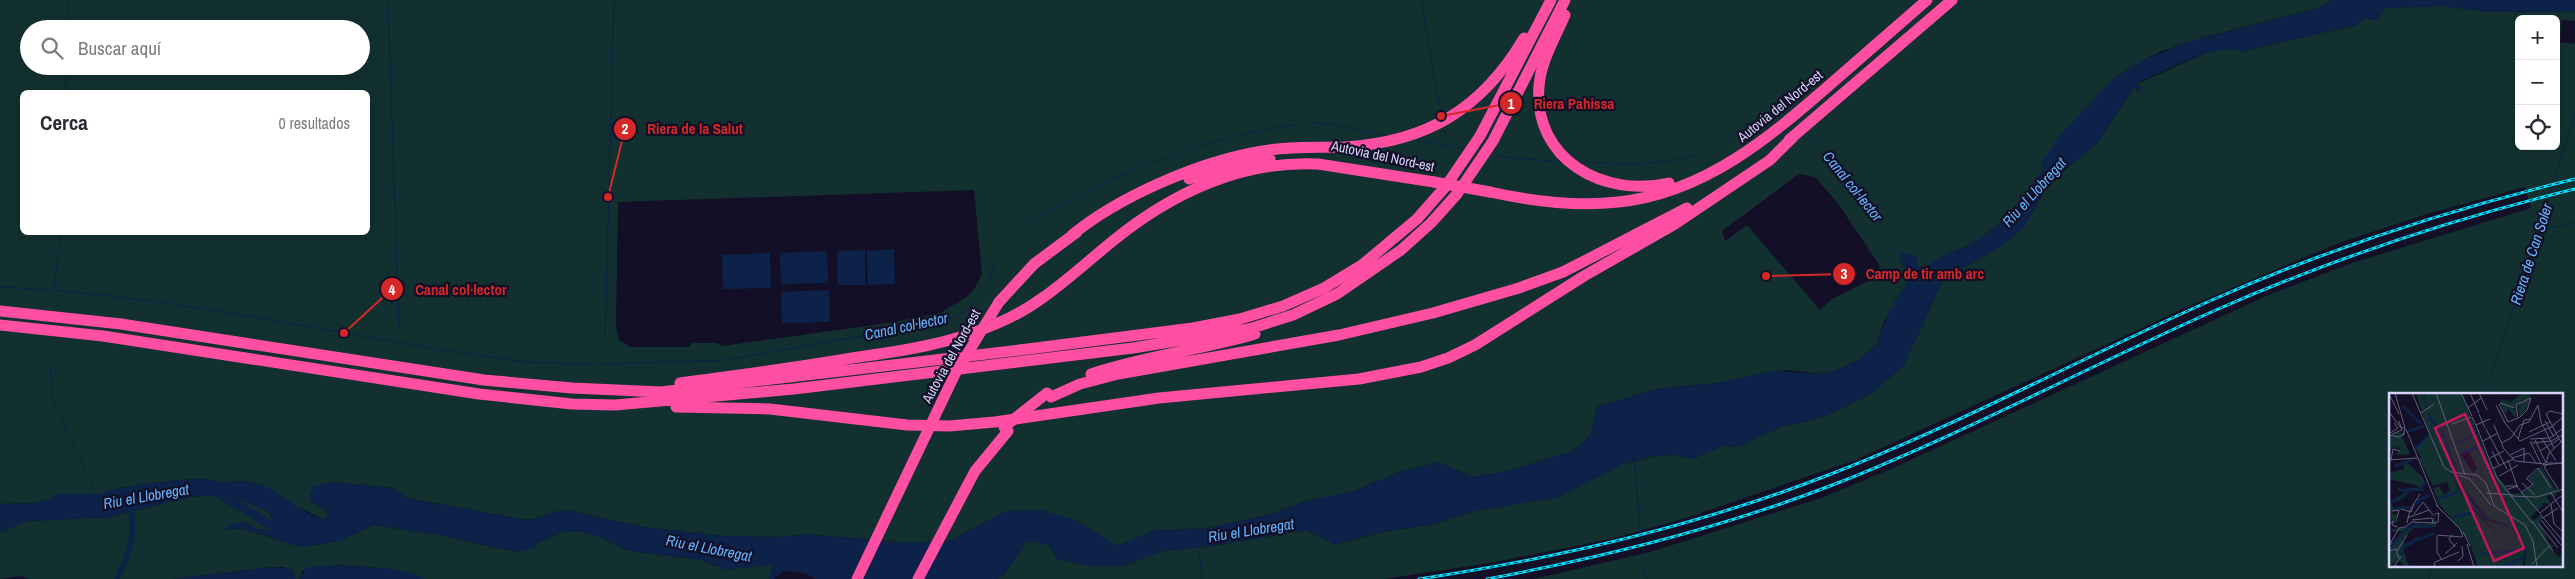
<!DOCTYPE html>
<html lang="es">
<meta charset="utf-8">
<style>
:root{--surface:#fff;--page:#f7f7f7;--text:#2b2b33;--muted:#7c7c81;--line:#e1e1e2}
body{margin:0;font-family:"Archivo Narrow",sans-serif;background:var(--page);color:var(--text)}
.controls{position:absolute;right:15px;top:15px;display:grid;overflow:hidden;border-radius:8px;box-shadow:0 2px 8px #0003}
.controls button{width:45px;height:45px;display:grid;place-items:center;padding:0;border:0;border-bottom:1px solid var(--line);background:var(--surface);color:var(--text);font:25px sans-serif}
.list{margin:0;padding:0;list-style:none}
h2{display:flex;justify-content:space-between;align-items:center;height:65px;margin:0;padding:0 20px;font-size:21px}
h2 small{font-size:16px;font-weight:400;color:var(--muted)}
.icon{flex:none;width:28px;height:28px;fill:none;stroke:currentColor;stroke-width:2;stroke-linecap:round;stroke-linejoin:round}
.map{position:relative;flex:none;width:2575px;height:579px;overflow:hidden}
.search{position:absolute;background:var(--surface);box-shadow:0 2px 8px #0003;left:20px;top:20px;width:350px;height:55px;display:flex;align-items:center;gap:12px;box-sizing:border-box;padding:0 18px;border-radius:28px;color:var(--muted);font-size:19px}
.panel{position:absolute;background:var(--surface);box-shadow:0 2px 8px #0003;left:20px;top:90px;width:350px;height:145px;border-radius:8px}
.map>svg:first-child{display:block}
.green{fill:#12302f;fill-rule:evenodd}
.water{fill:#0c2248}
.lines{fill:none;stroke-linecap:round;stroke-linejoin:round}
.stream{stroke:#0c2248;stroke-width:1}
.canal{stroke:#0c2248;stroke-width:5.5}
.river{stroke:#0c2248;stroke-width:9}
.highway{stroke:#ff4fa3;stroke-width:11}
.rail-casing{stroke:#00e5ff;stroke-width:3}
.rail{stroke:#130f26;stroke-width:1;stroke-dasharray:4;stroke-linecap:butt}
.highway-bridge{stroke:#ff4fa3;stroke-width:11}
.labels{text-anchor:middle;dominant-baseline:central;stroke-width:4.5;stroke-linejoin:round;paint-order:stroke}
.street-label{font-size:14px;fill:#d9d4ff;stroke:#130f26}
.water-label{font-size:15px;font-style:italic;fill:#62b6ff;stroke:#130f26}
.inset-river{fill:none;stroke:#0c2248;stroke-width:2.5}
.inset-road{fill:none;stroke:#625e7d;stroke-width:1}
.view{fill:#c2185b;fill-opacity:0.15;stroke:#c2185b;stroke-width:2.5}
.inset-edge{fill:none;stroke:#d9d4ff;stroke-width:2.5}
.leader{fill:none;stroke:#d62828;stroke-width:2}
.callout-dot{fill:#d62828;stroke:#130f26;stroke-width:2}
.mark-label{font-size:15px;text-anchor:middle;font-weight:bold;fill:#fff}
.callout-label{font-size:15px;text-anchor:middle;font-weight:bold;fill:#d62828;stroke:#130f26;stroke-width:4.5;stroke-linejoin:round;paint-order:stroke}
</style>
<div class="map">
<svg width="2575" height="579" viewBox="0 0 2575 579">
<rect width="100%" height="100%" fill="#130f26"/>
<path class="green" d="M0 0H2333L2316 9 2206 37 2162 51 2142 61 2130 69 2041 164 2046 165C2027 194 2006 223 1976 241 1961 251 1933 255 1924 272L1917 265V257L1901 263 1907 270 1909 280 1884 321 1877 344 1857 361 1834 371 1824 374 1788 370 1717 383 1657 389 1597 407 1591 435 1573 451 1505 472 1471 477 1458 470 1402 471 1354 491 1304 502 1273 514 1208 528 1153 531 1117 546 1073 519 1006 511 951 540 908 543 804 534 786 537 723 536 643 527 567 510C552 510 541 520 526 520L407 498 394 488 331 482 311 502 326 510 328 515 324 520 247 481 221 482 203 479 177 480 119 488 101 494H57C45 506 16 503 0 504ZM29 29H361V66H29ZM22 92H368V232H22ZM1799 174 1815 177 1837 202 1880 266 1875 278 1832 299 1820 310 1747 225 1725 241 1722 231ZM974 190 982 274 973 291 965 298 940 313 888 323 722 346 716 343H692L689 347H630L619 340 616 326 618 202Z
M2442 6 2491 12 2575 11V21L2562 20 2560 42 2575 44V579H1534L1650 552 1821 498 1891 469 2266 296 2352 263 2531 208 2525 187 2427 214 2339 243 2187 307 1856 460 1686 518 1611 539 1490 563 1384 579H997L1003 576 1028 541 1049 545 1057 559 1092 566H1123L1162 551 1212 546 1305 530 1335 544 1382 532 1434 524 1473 511 1558 497 1623 464 1654 456 1677 455 1693 459 1722 446 1737 447 1783 426 1806 422 1832 413 1872 393 1904 365 1943 279 2000 247 2024 227 2047 186 2098 142 2133 88H2137L2136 91 2137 92 2142 88 2137 84 2210 51 2232 48 2244 51 2356 25 2365 18 2377 20 2386 8ZM2519 19H2556V146H2519ZM2390 394H2561V565H2390Z
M208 495 243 501 268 511 279 531 255 529 251 524 227 530 241 528 301 547 339 541 374 525 434 534 517 552 562 532H584L602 538 625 550 701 560 718 567 774 564 769 579H424C412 570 346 564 329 566 320 567 311 569 302 571L299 579H295L294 573 284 567H272L171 579H30L20 576 0 579V532L28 521 111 517 179 499Z"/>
<path class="water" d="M2333 0H2575V11L2491 12 2442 6 2386 8 2377 20 2365 18 2356 25 2244 51C2210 43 2174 68 2143 80L2137 84 2143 88 2137 92V88H2133L2098 142 2047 186 2024 227 2000 247 1943 279 1904 365 1872 393 1832 413 1806 422 1783 426 1737 447 1722 446 1693 459 1677 455 1654 456 1623 464 1558 497 1473 511 1434 524 1382 532 1335 544 1305 530 1212 546 1162 551 1123 566H1092L1057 559 1049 545 1028 541 1003 576 997 579H816L804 573 784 571 774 579H769L773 565 727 570 701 560 625 550 602 538 584 532H562L537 543 535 548 518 552 434 534 374 525 340 541 301 547 241 528 226 530V526L241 522 251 524 255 529 279 531 268 511 243 501 208 495 179 499 111 517 28 521 0 532V504C16 503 45 506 57 494H101L119 488 177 480 203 479 221 482 247 481 270 488 309 514 324 520 328 515 326 510 311 502 309 494 314 486 331 482 394 488 407 498 526 520C541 520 552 510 567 510L643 527 723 536 785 537 804 534 908 543 951 540 1006 511 1041 510 1073 519 1117 546 1153 531 1208 528 1273 514 1304 502 1354 491 1402 471 1440 462 1471 477 1505 472 1573 451 1591 435 1597 407 1657 389 1717 383 1773 371 1824 374 1834 371 1857 361 1877 344 1889 311 1909 280C1907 270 1902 264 1899 255L1903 252 1917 257V265L1924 271C1933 255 1961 251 1976 241 2006 223 2027 194 2045 165L2041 164 2059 136 2115 77 2142 61 2185 43 2316 9Z
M894 249 895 284 868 285 867 251Z
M865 250V285H838L837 251Z
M827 251 828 283 781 284 780 253Z
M770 253 771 288 723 289 722 255Z
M829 290 830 322 782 323 781 292Z
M330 565C353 567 408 566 424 579H299L306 568Z
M272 567 292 569 295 579H171Z"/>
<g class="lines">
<path class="stream" d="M388 0 399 329
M1421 0 1441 115
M67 29V0
M65 92 66 66
M1309 122 1336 125 1386 136
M1443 129 1455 147
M1782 131 1790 133
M1801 136 1818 143 1832 158 1903 254
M1416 140 1460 149
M1494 156 1563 162
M1580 162C1618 163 1657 167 1694 155 1718 147 1742 122 1768 128
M2540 230 2575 223
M0 287C167 294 330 334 495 358L525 362 590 364
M53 297 61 232
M605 339 614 0
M50 363 52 398 97 495
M597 364 727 360 945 321C998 301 983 263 1017 232 1030 220 1047 213 1062 204 1135 165 1217 135 1300 124
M2486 394 2575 114
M1634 460 1642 546
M1199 547 1202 579
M1642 553 1643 563
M1644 567 1646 579
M453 579 477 542
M2429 579 2433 565"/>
<path class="canal" d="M117 579C131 550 136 534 130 502"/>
<path class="river" d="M218 493 269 524 288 528"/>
<path class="highway" d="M1565 15C1555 38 1541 61 1539 86 1533 160 1604 198 1669 183
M1789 140 1952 0
M1189 179 1241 163 1270 159
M1490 192C1531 201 1576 207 1618 202 1705 193 1770 137 1833 82 1864 55 1896 27 1927 0
M1072 235C1120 196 1197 163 1257 152 1286 146 1316 148 1345 147 1427 142 1482 109 1524 38
M999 302 1034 264 1077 232
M0 311 121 324 484 380 572 388 661 392 1028 349 1193 328 1240 319 1283 306 1324 288 1362 265 1417 219 1446 186 1480 136 1551 0
M0 325 103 336 479 394 572 404 615 405 794 389 1133 348 1249 329 1293 315 1337 294 1401 250 1431 223 1457 194 1493 141 1565 0
M1091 374C1145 356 1201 350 1255 334
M680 383C738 375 795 368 852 358 902 351 951 344 998 323 1042 305 1078 269 1114 240 1172 193 1242 160 1318 164L1434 182
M1051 397 1080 384 1118 374 1339 335 1433 313 1519 288 1563 272 1687 208
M676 407 770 409 907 425 949 426 995 422 1159 398 1359 379 1421 367 1448 358 1475 345 1584 276 1675 224 1770 160 1794 136
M918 579 975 471 1008 431"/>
<defs>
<path id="rail" d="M1419 579C1559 558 1698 526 1831 474 1961 424 2085 356 2212 300 2330 248 2451 209 2575 179
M1487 579C1605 557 1722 528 1835 484 1965 433 2089 366 2216 310 2332 259 2452 219 2575 189"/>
</defs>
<use href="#rail" class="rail-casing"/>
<use href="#rail" class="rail"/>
<path class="highway-bridge" d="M1434 182 1490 192
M1004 427 1047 393
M857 579 955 374 999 302"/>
</g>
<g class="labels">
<g class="street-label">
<text transform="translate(1780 106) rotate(-39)">Autovia del Nord-est</text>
<text transform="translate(1383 156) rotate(12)">Autovia del Nord-est</text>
<text transform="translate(951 356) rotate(-61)">Autovia del Nord-est</text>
</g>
<g class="water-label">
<text transform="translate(1853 186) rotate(51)">Canal col·lector</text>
<text transform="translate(2034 192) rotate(-48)">Riu el Llobregat</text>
<text transform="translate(2531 254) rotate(-72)">Riera de Can Soler</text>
<text transform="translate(906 326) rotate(-12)">Canal col·lector</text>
<text transform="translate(146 496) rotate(-10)">Riu el Llobregat</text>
<text transform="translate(1251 530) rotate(-9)">Riu el Llobregat</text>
<text transform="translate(709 548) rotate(11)">Riu el Llobregat</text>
</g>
</g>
<g transform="translate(2389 393)">
<rect width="174" height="174" fill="#130f26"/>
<path d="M27 0 35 2 41 27 55 44 65 76 82 108 97 127 121 134 130 145 136 159 133 174H89L80 148 50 111 44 95 50 93 55 101 61 98 58 89 44 93 30 66 32 64 27 56 40 41ZM41 33 61 80 81 112 124 157 81 114 62 83ZM35 0H72L103 76 123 101 135 100 144 91 139 86 152 73 165 95 172 99 167 100 166 106 164 102 157 103 162 111 152 110 156 115 153 113 142 124 145 127 151 122 154 125 150 128 161 152H166L162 155 169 164 174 161V174H135L138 159 130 142 120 133 99 125 73 92 56 43 39 19ZM80 58 88 76 84 79 72 62ZM133 0H140L142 7 131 24 129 13 139 5 123 15 128 18 126 25 120 16 116 21 111 9 113 6 122 9ZM12 39 14 46 21 61 7 62 12 56 5 54 0 59V42ZM21 66 18 70 33 83 36 88 33 91 34 94 32 95 36 97 22 98 10 108 2 110 5 117 10 115 1 121H7L9 128 5 131 3 126 0 129V108H7L16 97 10 98 8 93 12 96 34 94 0 86V80L15 76 14 72H5ZM46 122 47 134 25 135 13 146 16 151 29 144 34 145 14 156 20 174H15L10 167 0 174V149H5L13 138 3 139 0 137 42 130Z" fill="#12302f" fill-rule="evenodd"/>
<path d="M33 0H35L39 19 56 43 73 92 99 125 120 133 136 150 138 159 135 174 136 159 130 145 121 134 97 126 68 86 61 72 64 74 55 44 41 27Z" fill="#0c2248"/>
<path class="inset-river" d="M14 13 32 31M20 38 35 33M68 50 88 40M26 56 39 42M72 61 92 52M6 74 23 67M10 97H29L37 89M48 106 70 99M0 110 22 97M27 112 30 107 41 102M4 116 21 114M64 124 84 120M1 154 19 135 30 131 33 134 46 132M93 161 133 157M11 162 16 152 46 140M114 174 135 164"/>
<path class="inset-road" d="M6 0 16 35 14 43M23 0 55 74 62 79 88 82 97 90 105 113 136 132 144 148 148 174M47 0 76 82M72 0 83 23M81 0 90 20M90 0 98 17M0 1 10 21M111 10 126 15M110 11 119 29 129 25M107 12 116 30 131 48M149 12 152 29 165 55M79 15 92 5M0 19 12 35H16M32 20 45 11M90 21 96 35M83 24 90 39M129 25 127 12 142 5M130 25 138 17 142 5M156 28 165 44M63 31 82 24M87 32 101 26M105 32 115 56 126 68 157 71M131 32 140 29 149 12M162 34 174 24M17 36 49 114M97 36 118 76M89 37 104 76M140 39 161 29M1 40 9 35 5 30M3 41 13 37 10 28M0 42 10 44 16 40M129 46 135 27 141 26M141 46 161 45 174 35M153 46 167 68M146 47 157 70M94 48 109 40M131 48 164 33M141 48 152 71M172 49 157 21 161 18 174 21M112 50 122 45 131 32M143 50 162 48 174 42M103 58 110 72M151 58 170 46M121 62 135 55V70M101 65 115 58M123 65 140 60 148 71M0 67 28 65M2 67 4 56 11 58M119 67 128 93M157 70 160 60 172 49M158 70H174M153 72 174 70M158 72 155 74 169 96M104 74 108 85 143 130M105 75 124 66M149 75 162 95M69 82 81 86 102 112M110 83 129 72M137 86 149 75M133 90 146 102M116 93H129L119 96M128 94 151 120M97 100 124 102M132 100 144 91 138 86M162 100 174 119M121 103 148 104 174 96M162 111 165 131 174 139M47 112 71 136 74 144M12 116 22 119 25 111M3 118 10 117 8 125M151 120 172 103M25 121 34 109 45 123M151 121 173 147M18 125 40 117M154 125 169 115M23 127 43 125 44 130M152 127 172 152M143 128 164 158M18 130 21 117 31 101M46 130 49 129 50 120 46 121M149 130 169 155M0 131 4 128 3 132 9 134M16 134 23 129 46 130M74 139 81 153M48 142 73 144M63 142 60 146 66 154M48 143V159L53 167M78 151 85 174M0 153 10 135 16 134M0 158 7 156 9 164H12L5 173H9M8 158 18 142M56 161 68 150M69 168 74 163 73 153M143 171 160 153M45 174 46 169 70 159"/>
<path class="view" d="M76 21 135 155 105 168 46 35Z"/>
<rect width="174" height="174" class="inset-edge"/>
</g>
<path class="leader" d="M1441 116L1511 103M608 197L625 129M1766 276L1844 274M344 333L392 289"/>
<g class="callout-dot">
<circle cx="1441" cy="116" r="5"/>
<circle cx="608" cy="197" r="5"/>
<circle cx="1766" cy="276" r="5"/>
<circle cx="344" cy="333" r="5"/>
<circle cx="1511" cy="103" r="12"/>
<circle cx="625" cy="129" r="12"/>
<circle cx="1844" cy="274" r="12"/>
<circle cx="392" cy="289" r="12"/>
</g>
<g class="mark-label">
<text x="1511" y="109">1</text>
<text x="625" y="134">2</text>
<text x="1844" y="279">3</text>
<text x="392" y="295">4</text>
</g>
<g class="callout-label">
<text x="1574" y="109">Riera Pahissa</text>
<text x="695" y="134">Riera de la Salut</text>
<text x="1925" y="279">Camp de tir amb arc</text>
<text x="461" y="295">Canal col·lector</text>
</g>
</svg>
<div class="controls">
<button>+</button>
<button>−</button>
<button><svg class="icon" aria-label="locate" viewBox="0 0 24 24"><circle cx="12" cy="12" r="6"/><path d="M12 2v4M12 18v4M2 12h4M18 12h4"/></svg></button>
</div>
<div class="search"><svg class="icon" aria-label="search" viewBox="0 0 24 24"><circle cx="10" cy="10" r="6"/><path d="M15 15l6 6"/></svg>Buscar aquí</div>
<section class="panel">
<h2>Cerca<small>0 resultados</small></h2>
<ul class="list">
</ul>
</section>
</div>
